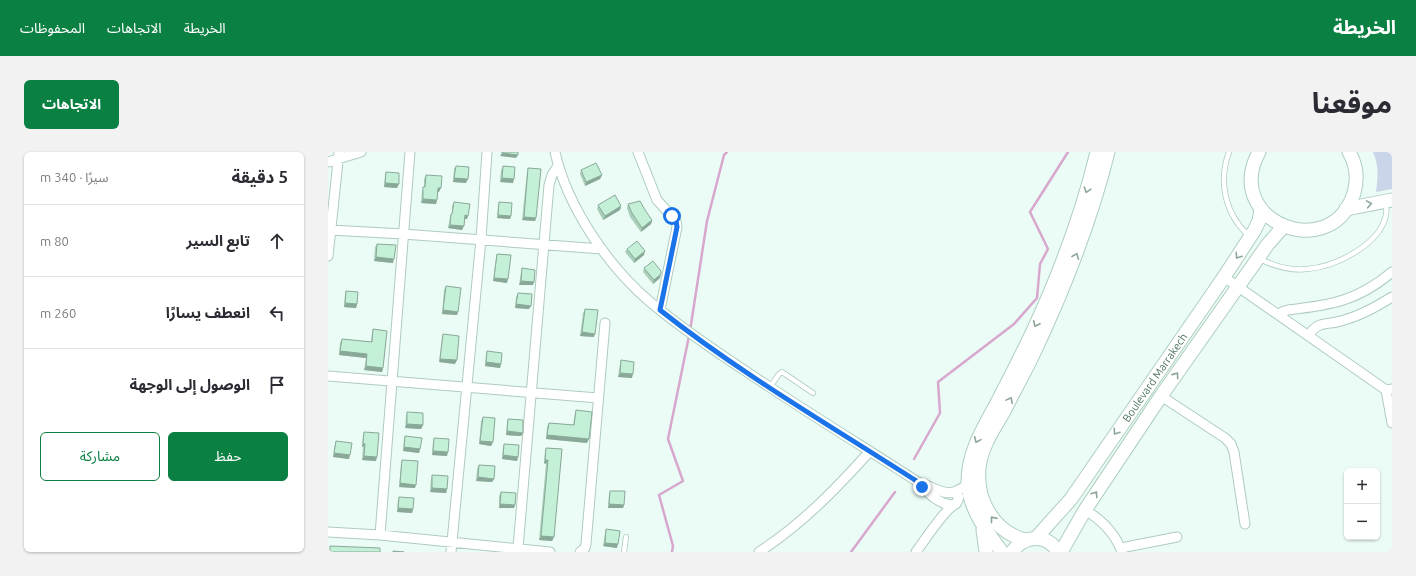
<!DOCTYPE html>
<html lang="ar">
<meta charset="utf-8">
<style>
:root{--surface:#fff;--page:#f2f2f3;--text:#2b2b33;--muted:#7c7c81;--line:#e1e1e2;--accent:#0b8043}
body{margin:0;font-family:Ubuntu,"Noto Sans Arabic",sans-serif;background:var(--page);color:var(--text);direction:rtl}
.controls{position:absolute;right:12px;bottom:12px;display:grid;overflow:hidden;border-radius:6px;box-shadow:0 1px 3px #0004}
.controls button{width:36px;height:36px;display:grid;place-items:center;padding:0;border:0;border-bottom:1px solid var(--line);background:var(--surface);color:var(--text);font:20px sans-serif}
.stop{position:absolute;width:12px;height:12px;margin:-9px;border:3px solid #1a73e8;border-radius:50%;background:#fff}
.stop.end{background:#1a73e8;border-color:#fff;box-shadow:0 1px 4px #0008}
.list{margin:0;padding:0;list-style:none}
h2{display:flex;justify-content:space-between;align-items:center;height:52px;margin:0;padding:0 16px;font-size:17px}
h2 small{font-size:13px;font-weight:400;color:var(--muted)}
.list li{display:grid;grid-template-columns:26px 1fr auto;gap:12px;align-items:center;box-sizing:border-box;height:72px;padding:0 16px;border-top:1px solid var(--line)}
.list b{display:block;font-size:15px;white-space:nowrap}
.list em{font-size:13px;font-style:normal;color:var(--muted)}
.actions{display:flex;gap:8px;padding:12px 16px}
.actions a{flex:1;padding:9px 0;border:1px solid var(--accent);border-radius:6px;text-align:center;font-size:14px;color:var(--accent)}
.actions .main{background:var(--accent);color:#fff}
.icon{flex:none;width:22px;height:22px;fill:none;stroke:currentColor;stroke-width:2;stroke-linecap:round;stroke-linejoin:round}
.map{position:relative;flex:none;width:1064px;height:400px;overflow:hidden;direction:ltr;border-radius:6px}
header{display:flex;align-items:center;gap:24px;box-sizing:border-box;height:56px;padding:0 20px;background:var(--accent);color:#fff}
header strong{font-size:19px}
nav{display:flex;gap:22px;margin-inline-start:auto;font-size:14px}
.intro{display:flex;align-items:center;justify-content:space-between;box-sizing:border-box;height:96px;padding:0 24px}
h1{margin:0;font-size:28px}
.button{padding:10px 18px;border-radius:6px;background:var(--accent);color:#fff;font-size:14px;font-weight:700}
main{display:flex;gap:24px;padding:0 24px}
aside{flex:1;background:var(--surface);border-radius:6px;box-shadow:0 1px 3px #0004}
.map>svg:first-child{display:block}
.green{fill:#cad5ea}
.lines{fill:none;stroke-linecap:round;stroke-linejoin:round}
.stream{stroke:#d7a7cd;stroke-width:2.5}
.lane-casing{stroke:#aeccbd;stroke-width:6}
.street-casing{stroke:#aeccbd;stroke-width:11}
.secondary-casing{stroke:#adcfbd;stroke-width:15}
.lane{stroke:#fff;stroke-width:4.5}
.street{stroke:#fff;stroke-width:9}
.secondary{stroke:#fff;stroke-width:13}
.wall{fill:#a9ceba}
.shaded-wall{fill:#89a897}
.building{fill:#c4f0d8;stroke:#89a897}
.oneway{stroke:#8da697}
.route{stroke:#1a73e8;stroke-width:5}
.labels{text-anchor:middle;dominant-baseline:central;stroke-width:3.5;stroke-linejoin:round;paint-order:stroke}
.street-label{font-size:11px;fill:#4f765f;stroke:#f2fefa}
</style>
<header>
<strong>الخريطة</strong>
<nav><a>الخريطة</a><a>الاتجاهات</a><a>المحفوظات</a></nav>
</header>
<div class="intro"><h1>موقعنا</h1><a class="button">الاتجاهات</a></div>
<main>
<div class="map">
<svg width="1064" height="400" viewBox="0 0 1064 400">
<rect width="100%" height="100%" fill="#ebfcf6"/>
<path class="green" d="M1045 0H1064V37L1048 40C1050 26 1051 13 1045 0Z"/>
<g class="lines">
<path class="stream" d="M362 179 379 69 396 3 399 0
M586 307 612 261 610 230 686 172 709 146 712 112 720 97 702 60 740 0
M344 400 345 394 331 343 355 329 340 287 361 184
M523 400 567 340"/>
<defs>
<path id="lane" d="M901 0C890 30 897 62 921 84
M932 107C946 114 962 119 979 117 1007 115 1052 93 1058 63 1059 59 1058 54 1058 51
M442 235 451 222 454 220 485 241
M296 400 298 385"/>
<path id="street" d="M227 0C239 54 279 113 321 149 353 176 387 199 422 222 477 259 534 294 590 330 601 333 616 344 626 340 631 338 636 335 640 332
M310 0 329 48 348 69 349 75 332 158
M0 10 33 0
M2 78 75 82 274 97
M0 104 11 0
M896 125 1058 238 1064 237
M951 163 954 160 960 158C1003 153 1030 149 1064 120
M981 184C983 179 987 175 992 173 999 171 1008 171 1016 168 1034 163 1049 154 1064 145
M0 224 270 246
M1058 238 1064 271
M833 244 897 286 903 292 906 300 917 372
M591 331C599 341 615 356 628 352
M757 358C774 368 787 381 794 400
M0 380 52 383 222 400
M52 383 82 0
M190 396 221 33 224 23 230 14
M793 396 849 385
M123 400 153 87 159 0
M252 400 257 396 258 392 277 171
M431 400C474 372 508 337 542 299
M588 400C598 386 607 372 619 359 623 354 630 352 631 345L626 340"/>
<g id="secondary">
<path d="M931 0C893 70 1004 113 1026 41 1030 27 1028 12 1021 0"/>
<path d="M1018 57 1064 48"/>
<path d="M655 378 658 400"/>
<path id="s1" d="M708 386 743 347 896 125 926 79 931 69 933 57"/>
<path d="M697 388C665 379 648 348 651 316 653 296 665 278 675 261 684 243 694 225 703 207 735 140 762 72 780 0"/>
<path d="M674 400C659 380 641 357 640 330 640 298 657 274 671 247 683 224 694 202 705 179 732 121 754 62 769 0"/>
<path d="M684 400C696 383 719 381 730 400"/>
<path d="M733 400 757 358 833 244 940 92 955 75"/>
</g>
</defs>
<use href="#lane" class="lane-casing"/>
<use href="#street" class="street-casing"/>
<use href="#secondary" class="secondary-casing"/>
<use href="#lane" class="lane"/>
<use href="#street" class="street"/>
<use href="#secondary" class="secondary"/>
</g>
<path class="wall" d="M128 14 138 31 125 30 126 17Z
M175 14 185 31 172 30 173 18Z
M200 16 208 66 207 69 194 68 199 20Z
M253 18 274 23 272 27 257 34 252 22Z
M58 20 69 36 56 35 57 24Z
M98 23 111 40H110L109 48 108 52 93 51 94 39 96 35V27Z
M126 50 139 67H137L134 78 120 76 122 65 123 62H124V54Z
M171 50 183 64 182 67 169 66 170 54Z
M300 52 324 68 323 72 313 80 302 65 299 56Z
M270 53 293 54 292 58 275 68 269 57Z
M49 92 65 111 46 109 47 95Z
M299 97 316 103 306 111 297 100Z
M169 102 179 131 165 129 168 106Z
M194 116 205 133H191L193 120Z
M316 116 332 126 325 132 315 120Z
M118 134 130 160 129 163 114 162 116 138Z
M18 139 29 152 28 156 16 155 17 143Z
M190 141 201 157 187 156 188 145Z
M257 157 266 185 252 184 255 161Z
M45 177 55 216 54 220 36 218 38 206 11 203 12 191 14 187 43 190 44 181Z
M115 182 127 212 111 210 114 186Z
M159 199 173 212 172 216 157 214 158 203Z
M293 208 304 226 290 225 292 212Z
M248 258 259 291 218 287 219 275 221 271 245 273 247 262Z
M79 260 95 273 93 277 77 276 78 264Z
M155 265 165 290 163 294 151 292 153 269Z
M180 267 193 284 178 283 179 271Z
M36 280 48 309 34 308 35 295H34L35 283Z
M77 284 92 297 91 301 75 299 76 288Z
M106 286 119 304 104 303 105 290Z
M8 289 21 307 5 305 7 292Z
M176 292 190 305 189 309 174 307 175 296Z
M218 296 234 297 226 385 224 389 211 388 218 312 216 311 217 299Z
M74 308 87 336 71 335 73 312Z
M151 313 166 327 164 330 148 329 149 317Z
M104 323 119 337 118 341 102 340 103 327Z
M282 339 296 353 295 356H280L281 342Z
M173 340 187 353 186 356H171V344Z
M71 345 85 357 84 361 69 360 70 348Z
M278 377 289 396 275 394 277 381Z"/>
<path class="shaded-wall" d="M174 1 190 3 188 6 172 4Z
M274 23 272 27 257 34 258 30Z
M126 26 140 27 138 31 125 30Z
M174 26 186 27 185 31 172 30Z
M57 31 71 32 69 36 56 35Z
M110 36H113L111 40H108Z
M95 47 109 48 108 52 93 51Z
M293 54 292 58 275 68 277 64Z
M137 63 140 64 139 67H136Z
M170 63 183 64 182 67 169 66Z
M196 65 208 66 207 69 194 68Z
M324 68 323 72 313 80 314 76Z
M122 73 136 74 134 78 120 76Z
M317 99 316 103 306 111 307 107Z
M48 105 66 107 65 111 46 109Z
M333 122 332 126 325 132 326 128Z
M166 126 180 127 179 131 165 129Z
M193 129 206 130 205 133H191Z
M17 151 29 152 28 156 16 155Z
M188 152 203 154 201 157 187 156Z
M115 158 130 160 129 163 114 162Z
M254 180 267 182 266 185 252 184Z
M12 199 39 202 38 206 11 203Z
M112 207 129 208 127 212 111 210Z
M158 210 173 212 172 216 157 214Z
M38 214 55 216 54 220 36 218Z
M292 221 305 222 304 226 290 225Z
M79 272 95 273 93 277 77 276Z
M179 279 195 281 193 284 178 283Z
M219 283 261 287 259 291 218 287Z
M152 289 165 290 163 294 151 292Z
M35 291 37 292 35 295H34Z
M76 295 92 297 91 301 75 299Z
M105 299 120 300 119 304 104 303Z
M6 301 22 303 21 307 5 305Z
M175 303 190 305 189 309 174 307Z
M36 304 49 305 48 309 34 308Z
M217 308H220L218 312 216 311Z
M150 325 166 327 164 330 148 329Z
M72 331 88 333 87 336 71 335Z
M104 336 119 337 118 341 102 340Z
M172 352 187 353 186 356H171Z
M281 352 296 353 295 356H280Z
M70 356 85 357 84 361 69 360Z
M213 384 226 385 224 389 211 388Z
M277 391 290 392 289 396 275 394Z"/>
<path class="building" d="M174 0H190V3L174 1Z
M268 11 274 23 258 30 253 18Z
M128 14 141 15 140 27 126 26Z
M175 14 187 15 186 27 174 26Z
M200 16 213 17 208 66 196 65Z
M58 20 71 21V32L57 31Z
M98 23 114 24 113 36H110L109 48 95 47V35H97Z
M287 43 293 54 277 64 270 53Z
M312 49 317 58 324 68 314 76 304 61 300 52Z
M126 50 142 52 140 64 137 63 136 74 122 73 123 62H124Z
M171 50 184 51 183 64 170 63Z
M309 89 317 99 307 107 299 97Z
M49 92 68 93 66 107 48 105Z
M169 102 183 103 180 127 166 126Z
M325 109 333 119V122L326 128 316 116Z
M194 116 207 118 206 130 193 129Z
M118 134 133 136 130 160 115 158Z
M18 139 30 140 29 152 17 151Z
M190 141 204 142 203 154 188 152Z
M257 157 270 158 267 182 254 180Z
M45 177 59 179 55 216 38 214 39 202 12 199 14 187 44 190Z
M115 182 131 184 129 208 112 207Z
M159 199 174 201 173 212 158 210Z
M293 208 306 210 305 222 292 221Z
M248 258 264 260 261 287 219 283 221 271 246 273Z
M79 260 95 261V273L79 272Z
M155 265 167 266 165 290 152 289Z
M180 267 195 268V281L179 279Z
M36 280 51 281 49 305 36 304 37 292 35 291Z
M77 284 94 286 92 297 76 295Z
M106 286 121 287 120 300 105 299Z
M8 289 24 291 22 303 6 301Z
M176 292 191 293 190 305 175 303Z
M218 296 234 297 226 385 213 384 220 308H217Z
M74 308 90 309 88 333 72 331Z
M151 313 167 314 166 327 150 325Z
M104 323 120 324 119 337 104 336Z
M282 339H297L296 353 281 352Z
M173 340 188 341 187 353 172 352Z
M71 345 86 346 85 357 70 356Z
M278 377 292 379 290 392 277 391Z
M2 394 52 396V400H2Z
M65 399 76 400H65Z"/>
<defs><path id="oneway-chevron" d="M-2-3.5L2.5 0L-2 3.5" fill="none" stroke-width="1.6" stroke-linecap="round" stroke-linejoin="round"/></defs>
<g class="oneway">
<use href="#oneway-chevron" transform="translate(759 38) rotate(107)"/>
<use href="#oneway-chevron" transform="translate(1041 52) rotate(-10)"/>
<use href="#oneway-chevron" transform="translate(748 104) rotate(-68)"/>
<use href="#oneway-chevron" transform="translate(910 104) rotate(124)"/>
<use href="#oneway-chevron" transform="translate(708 172) rotate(115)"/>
<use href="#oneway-chevron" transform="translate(848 223) rotate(-55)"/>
<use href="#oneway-chevron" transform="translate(682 248) rotate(-62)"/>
<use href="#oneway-chevron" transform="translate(788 280) rotate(124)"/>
<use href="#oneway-chevron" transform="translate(649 288) rotate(114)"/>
<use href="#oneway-chevron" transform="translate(767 342) rotate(-56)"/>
<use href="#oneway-chevron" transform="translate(665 367) rotate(-129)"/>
</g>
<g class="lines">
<path class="route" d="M344 64 348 69 349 75 332 158C413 222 503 274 590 330L594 335"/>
</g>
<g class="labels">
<g class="street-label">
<text stroke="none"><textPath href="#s1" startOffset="200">Boulevard Marrakech</textPath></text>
</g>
</g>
</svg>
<div class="controls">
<button>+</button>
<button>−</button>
</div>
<div class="stop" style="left:344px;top:64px"></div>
<div class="stop end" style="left:594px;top:335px"></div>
</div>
<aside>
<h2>5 دقيقة<small>سيرًا · 340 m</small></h2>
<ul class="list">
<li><svg class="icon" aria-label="ahead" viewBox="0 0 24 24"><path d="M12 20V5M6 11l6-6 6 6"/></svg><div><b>تابع السير</b></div><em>80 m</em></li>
<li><svg class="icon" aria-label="left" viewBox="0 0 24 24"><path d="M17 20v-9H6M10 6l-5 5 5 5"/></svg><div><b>انعطف يسارًا</b></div><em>260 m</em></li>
<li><svg class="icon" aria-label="arrive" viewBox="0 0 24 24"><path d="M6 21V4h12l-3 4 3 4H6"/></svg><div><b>الوصول إلى الوجهة</b></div></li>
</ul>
<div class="actions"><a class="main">حفظ</a><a>مشاركة</a></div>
</aside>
</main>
